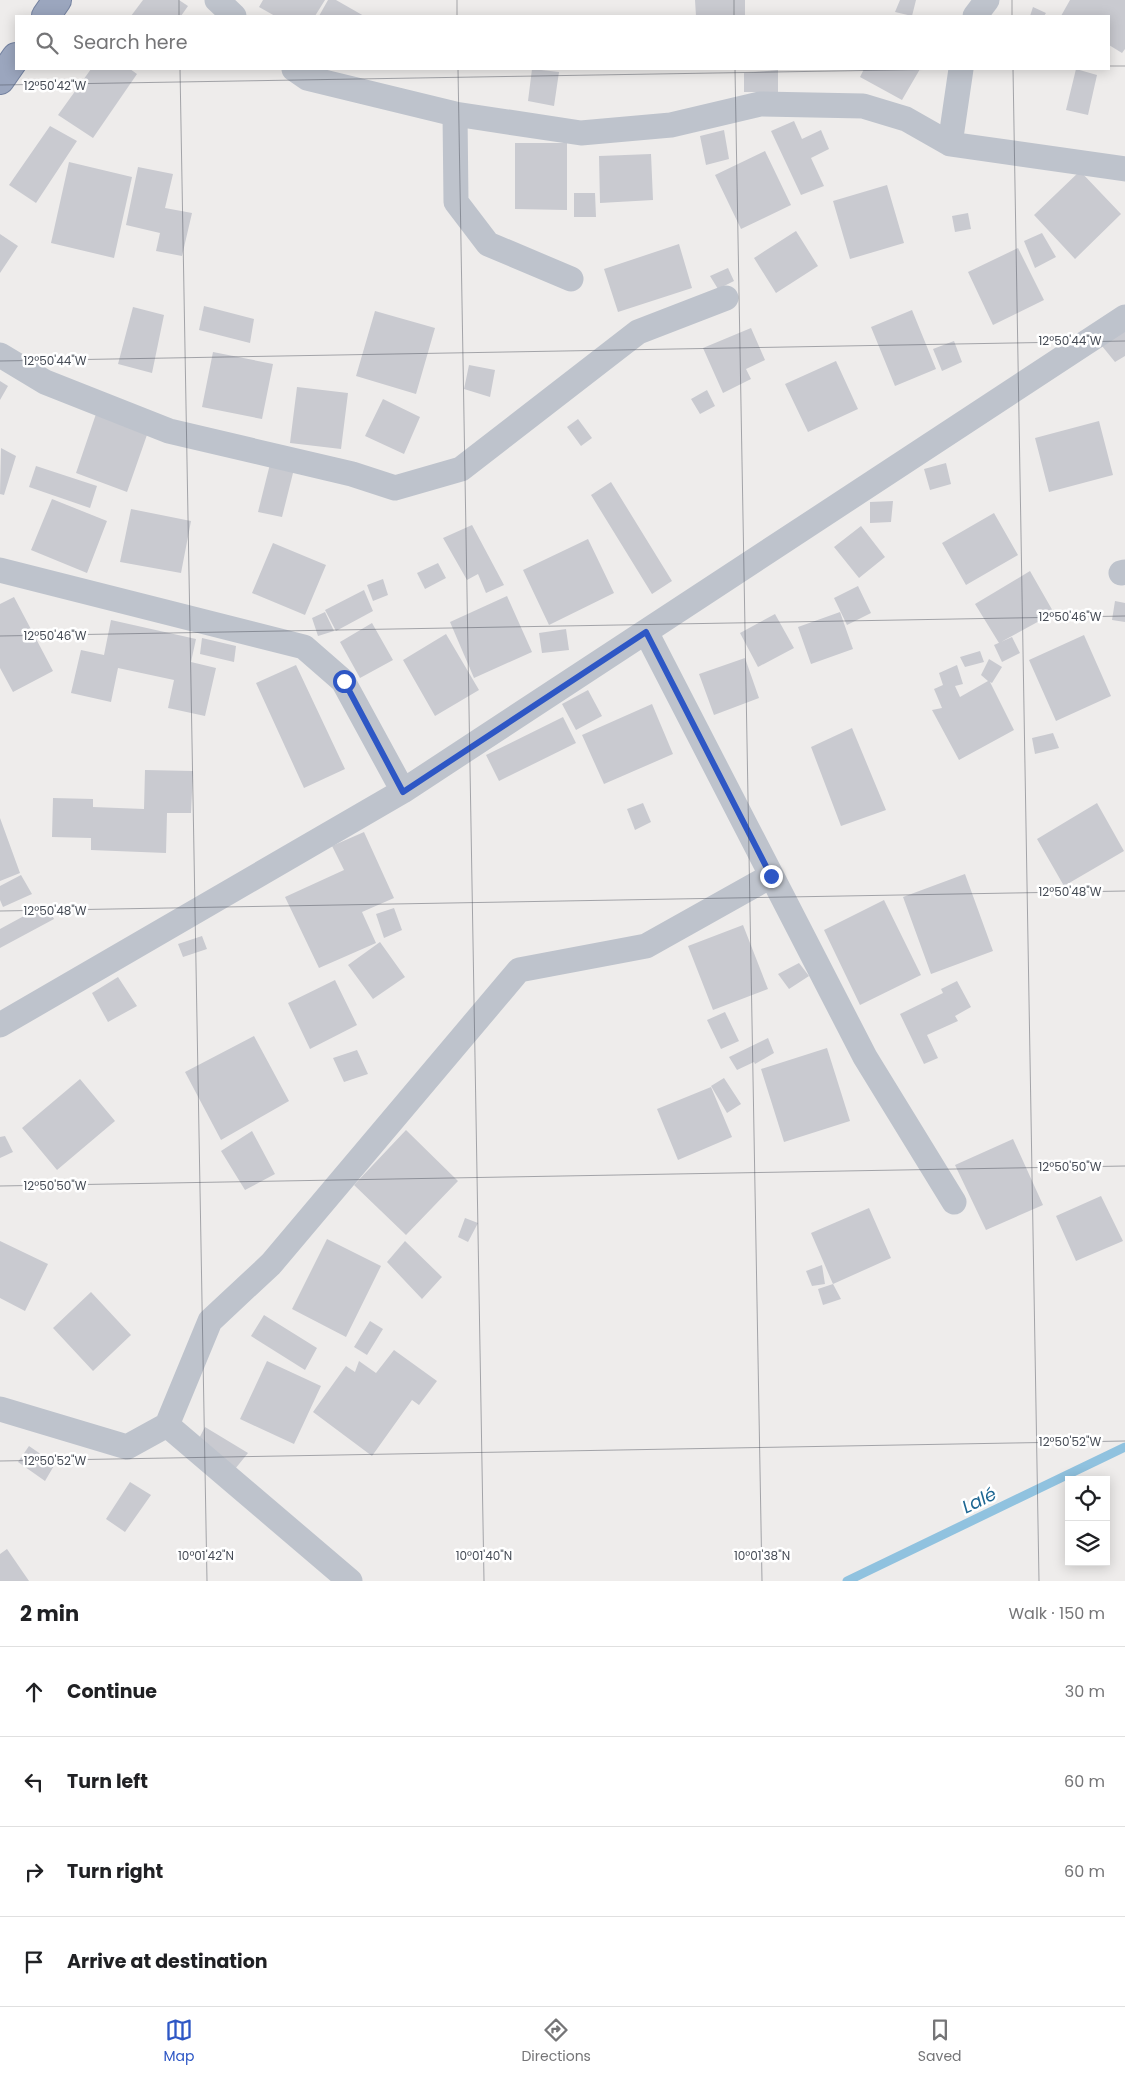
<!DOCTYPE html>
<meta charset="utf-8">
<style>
:root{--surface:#fff;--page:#f6f6f6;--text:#202124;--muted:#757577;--line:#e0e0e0;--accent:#2e57c5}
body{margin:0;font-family:Poppins,sans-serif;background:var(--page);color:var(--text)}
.controls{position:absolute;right:15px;bottom:15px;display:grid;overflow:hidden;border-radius:0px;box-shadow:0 2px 12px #0003}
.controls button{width:45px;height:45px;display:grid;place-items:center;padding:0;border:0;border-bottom:1px solid var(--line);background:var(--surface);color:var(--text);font:25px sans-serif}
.stop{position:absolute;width:15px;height:15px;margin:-11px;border:4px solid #2e57c5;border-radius:50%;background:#fff}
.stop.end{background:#2e57c5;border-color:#fff;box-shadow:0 1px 5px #0008}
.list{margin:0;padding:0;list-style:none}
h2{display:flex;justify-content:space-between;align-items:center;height:65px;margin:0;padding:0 20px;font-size:21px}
h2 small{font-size:16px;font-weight:400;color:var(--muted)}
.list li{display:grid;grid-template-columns:32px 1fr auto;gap:15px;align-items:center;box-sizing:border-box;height:90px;padding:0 20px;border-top:1px solid var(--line)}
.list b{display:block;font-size:19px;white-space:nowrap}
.list em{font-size:16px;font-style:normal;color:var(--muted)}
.icon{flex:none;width:28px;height:28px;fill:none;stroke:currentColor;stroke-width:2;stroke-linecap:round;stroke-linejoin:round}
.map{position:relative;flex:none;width:1125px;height:1581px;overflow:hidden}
.search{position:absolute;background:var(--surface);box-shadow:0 2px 12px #0003;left:15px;right:15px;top:15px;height:55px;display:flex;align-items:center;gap:12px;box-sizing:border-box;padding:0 18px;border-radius:0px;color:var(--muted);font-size:19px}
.sheet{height:425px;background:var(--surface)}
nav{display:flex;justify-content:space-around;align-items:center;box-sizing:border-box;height:70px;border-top:1px solid var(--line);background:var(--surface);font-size:14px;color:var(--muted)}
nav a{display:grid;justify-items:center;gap:2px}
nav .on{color:var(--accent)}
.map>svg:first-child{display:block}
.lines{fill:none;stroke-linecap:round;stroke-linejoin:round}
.stream{stroke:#90c2df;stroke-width:9}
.building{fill:#c9cad0}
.trunk-casing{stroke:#7482a0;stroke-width:30}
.minor{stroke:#bec3cc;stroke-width:25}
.trunk{stroke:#9ba6be;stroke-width:28}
.route{stroke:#2e57c5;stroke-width:6}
.ticks{fill:none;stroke:#464c56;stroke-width:1;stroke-opacity:0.45}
.labels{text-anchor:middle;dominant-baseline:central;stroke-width:5;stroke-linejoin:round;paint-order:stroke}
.water-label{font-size:18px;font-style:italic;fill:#1d6692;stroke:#fff}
.ticks-label{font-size:12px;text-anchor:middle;fill:#464c56;stroke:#fff;stroke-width:5;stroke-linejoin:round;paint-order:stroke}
</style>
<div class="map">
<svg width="1125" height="1581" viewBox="0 0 1125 1581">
<rect width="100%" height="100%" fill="#eeeceb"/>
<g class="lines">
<path class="stream" d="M847 1581 1125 1447"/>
</g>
<path class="building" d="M143 0H179L188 6 181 16H131Z
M263 0H325L315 16H275L259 7Z
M328 0H336L364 16H319Z
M695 0H745V16H696Z
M900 0H916L912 16 895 12Z
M1070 0H1125V49L1122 53 1109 45V16H1061Z
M1033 7 1046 13 1044 16H1030Z
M91 69H130L137 74 93 138 58 115Z
M532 69 559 72 554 106 528 101Z
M864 69H920L902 100 860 77Z
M1076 69 1097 75 1088 115 1066 110Z
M778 70V92H744V73Z
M794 121 802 139 821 130 829 149 811 158 824 186 801 195 771 131Z
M50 126 77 141 36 203 9 185Z
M724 130 729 159 706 165 700 136Z
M515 143H567V210L515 209Z
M765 151 791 205 741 229 715 175Z
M651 154 653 200 600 203 599 156Z
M69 162 132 177 114 258 51 243Z
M138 167 173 174 165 208 192 213 182 256 156 251 160 233 126 225Z
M1080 171 1121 214 1075 259 1034 215Z
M887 185 904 243 850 259 833 201Z
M574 193H595L596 217H574Z
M968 213 971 229 955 232 952 216Z
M796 231 818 266 776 293 754 258Z
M1042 233 1056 257 1035 268 1024 241Z
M0 234 18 246 0 273Z
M679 244 692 288 618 312 604 269Z
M1018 248 1044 300 993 325 968 272Z
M728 268 734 281 718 289 710 276Z
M204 306 254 319 250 343 199 330Z
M133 307 164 315 152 373 118 364Z
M912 310 936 369 895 386 871 327Z
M375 311 435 328 416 394 356 376Z
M751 328 765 360 746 369 751 379 723 393 703 348Z
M1125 331V356L1115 362 1102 346Z
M954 341 962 362 942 371 933 349Z
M213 352 273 364 262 419 202 407Z
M836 361 858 409 808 432 785 384Z
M469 365 495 370 490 397 464 389Z
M0 381 8 386 0 400Z
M297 387 348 393 341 449 290 443Z
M707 390 715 406 700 414 691 399Z
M383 399 420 417 404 454 365 436Z
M96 414 148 432 127 492 76 473Z
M578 419 592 438 581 446 567 427Z
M1099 421 1113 475 1049 492 1035 438Z
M1 448 16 456 4 495 0 494Z
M946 463 951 484 930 490 924 469Z
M270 464 294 469 282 517 258 512Z
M36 466 97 486 90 508 29 487Z
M611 482 672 581 652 594 591 495Z
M52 499 107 521 87 573 31 550Z
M893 501 891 522 870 523V502Z
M131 509 191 521 181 573 120 562Z
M994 513 1018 555 966 585 942 543Z
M472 525 504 585 486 593 478 574 467 580 443 538Z
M861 526 885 557 859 578 834 547Z
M588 539 614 593 549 625 523 570Z
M273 543 326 565 305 615 252 593Z
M438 563 446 578 425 589 417 573Z
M1030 571 1054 613 999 643 975 604Z
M383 579 388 595 373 601 367 585Z
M858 586 871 613 847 625 834 598Z
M364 590 373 611 336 631 325 610Z
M507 596 532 652 474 678 450 622Z
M14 597 53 671 13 692 0 668V604Z
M1115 601 1125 603V622L1112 620Z
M325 612 334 631 318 636 312 618Z
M840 612 853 649 811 664 798 627Z
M775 614 794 648 758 667 740 633Z
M111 620 196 639 191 662 216 668 205 716 168 708 174 680 118 668 111 702 71 693 81 650 104 655Z
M372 623 393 660 360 678 340 642Z
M566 629 569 650 542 653 539 633Z
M446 634 479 690 435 716 403 660Z
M1084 635 1111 696 1056 721 1029 660Z
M1012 637 1020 653 1002 662 994 645Z
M202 638 236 646 234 662 200 654Z
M980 651 984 662 965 667 960 657Z
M745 658 759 698 714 715 699 674Z
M989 659 1002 667 992 683 990 682 1014 730 959 760 932 710 942 708 934 689 943 685 939 673 957 665 963 684 955 686 960 697 988 681 981 675Z
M296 665 345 769 304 788 256 683Z
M588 690 602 716 576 730 562 704Z
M652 704 673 754 604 784 582 735Z
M563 717 576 743 499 781 486 755Z
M852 728 886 810 841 826 811 747Z
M1053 733 1059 748 1035 754 1032 738Z
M145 770 193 771 191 813H167L166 853 91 850V838L52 837 53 798 93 799V807L144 809Z
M643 803 651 822 635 830 627 809Z
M1097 803 1124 851 1064 886 1037 839Z
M0 818 20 873 0 881Z
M364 832 394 898 362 912 376 943 319 968 285 897 344 870 332 846Z
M965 874 993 951 931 974 903 897Z
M21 875 32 894 3 907 0 900V886Z
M884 900 921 975 860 1005 824 930Z
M46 904 54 919 0 948V929Z
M394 908 402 930 384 938 376 914Z
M743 925 768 989 713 1010 688 946Z
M202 936 207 949 183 957 178 944Z
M380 942 405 977 373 999 348 965Z
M799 963 809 976 789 989 778 974Z
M118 977 137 1006 108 1022 92 993Z
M335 980 357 1025 310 1049 288 1003Z
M957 981 971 1007 955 1016 958 1021 927 1035 938 1058 924 1064 900 1014 943 993 941 989Z
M725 1012 739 1041 721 1049 707 1020Z
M254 1036 289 1101 221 1140 185 1072Z
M768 1038 774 1053 755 1064 754 1062 737 1070 729 1057Z
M827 1048 850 1121 784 1142 761 1069Z
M357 1050 368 1074 344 1082 333 1058Z
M724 1078 741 1104 727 1113 711 1086Z
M80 1079 115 1121 57 1170 22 1128Z
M711 1087 732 1137 678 1160 657 1109Z
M406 1130 458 1181 406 1235 354 1185Z
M252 1131 275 1174 245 1190 221 1151Z
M5 1136 13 1152 0 1158V1137Z
M1013 1139 1043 1205 986 1230 955 1165Z
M1101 1196 1123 1241 1076 1261 1056 1216Z
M869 1208 891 1258 833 1284 811 1233Z
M465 1218 478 1223 468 1242 458 1237Z
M327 1239 381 1266 346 1337 292 1309Z
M0 1241 48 1264 25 1311 0 1298Z
M405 1241 442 1277 422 1299 387 1262Z
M822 1265 825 1284 812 1286 806 1271Z
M833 1284 841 1299 823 1305 818 1289Z
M91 1292 131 1335 93 1371 53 1328Z
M264 1315 317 1348 305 1370 251 1336Z
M370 1321 383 1329 367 1355 354 1347Z
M394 1350 437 1381 419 1405 412 1400 372 1456 313 1412 346 1366 355 1372 359 1361 376 1373Z
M267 1361 321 1386 294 1444 240 1419Z
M205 1427 248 1453 235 1469 195 1446Z
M29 1446 55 1464 45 1481 18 1462Z
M130 1482 151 1495 125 1532 106 1519Z
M7 1549 29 1581H0V1554Z"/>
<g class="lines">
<defs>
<path id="trunk" d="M46 16 57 0
M0 80 16 57"/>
</defs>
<use href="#trunk" class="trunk-casing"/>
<path class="minor" d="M217 0 234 16
M975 16 987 0
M294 69 307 78 455 114 581 133 671 125 760 104 863 106 906 119 950 144 1125 169
M455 114 456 202 488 244 571 279
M950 144 961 69
M0 355 45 382 169 431 352 474 395 488 461 469 638 332 726 298
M0 570 304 647 343 681 403 791
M1121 573 1125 572
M646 632 865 1057 954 1202
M0 1025 403 791 1125 317
M0 1409 127 1447 167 1425 210 1321 271 1264 519 970 646 946 771 876
M167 1425 350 1581"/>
<use href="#trunk" class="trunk"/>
</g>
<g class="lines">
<path class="route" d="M344 681 403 792 646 632 771 876"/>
</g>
<path class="ticks" d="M179 0V16M457 0V16M734 0V16M1012 0V16M1109 66H1125M180 69 207 1581M458 69 484 1581M735 69 762 1581M1013 69 1039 1581M0 85 953 69M0 361 1125 341M0 636 1125 616M0 911 1125 891M0 1186 1125 1166M0 1461 1125 1441"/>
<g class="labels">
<g class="water-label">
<text transform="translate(979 1500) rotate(-26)">Lalé</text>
</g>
</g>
<g class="ticks-label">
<text x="55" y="90">12°50'42"W</text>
<text x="1070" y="345">12°50'44"W</text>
<text x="55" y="365">12°50'44"W</text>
<text x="1070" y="621">12°50'46"W</text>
<text x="55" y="640">12°50'46"W</text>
<text x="1070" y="896">12°50'48"W</text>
<text x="55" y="915">12°50'48"W</text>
<text x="1070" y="1171">12°50'50"W</text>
<text x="55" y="1190">12°50'50"W</text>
<text x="1070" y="1446">12°50'52"W</text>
<text x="55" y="1465">12°50'52"W</text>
<text x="206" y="1560">10°01'42"N</text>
<text x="484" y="1560">10°01'40"N</text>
<text x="762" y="1560">10°01'38"N</text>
</g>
</svg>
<div class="controls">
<button><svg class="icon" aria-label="locate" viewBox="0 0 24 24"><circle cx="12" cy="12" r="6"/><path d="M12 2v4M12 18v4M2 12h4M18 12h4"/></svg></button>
<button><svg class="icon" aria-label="layers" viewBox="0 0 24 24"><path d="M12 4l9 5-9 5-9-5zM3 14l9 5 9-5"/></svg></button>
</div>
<div class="stop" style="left:344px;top:681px"></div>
<div class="stop end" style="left:771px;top:876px"></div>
<div class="search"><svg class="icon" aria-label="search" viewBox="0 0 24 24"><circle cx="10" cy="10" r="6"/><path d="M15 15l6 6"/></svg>Search here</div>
</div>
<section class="sheet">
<h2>2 min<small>Walk · 150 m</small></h2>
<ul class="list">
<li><svg class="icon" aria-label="ahead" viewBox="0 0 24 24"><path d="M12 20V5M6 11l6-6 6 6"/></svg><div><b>Continue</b></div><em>30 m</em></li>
<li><svg class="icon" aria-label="left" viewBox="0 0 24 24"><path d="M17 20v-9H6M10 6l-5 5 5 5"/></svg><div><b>Turn left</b></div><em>60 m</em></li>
<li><svg class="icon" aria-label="right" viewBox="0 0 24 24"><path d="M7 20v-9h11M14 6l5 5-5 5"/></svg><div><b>Turn right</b></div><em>60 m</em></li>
<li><svg class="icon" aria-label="arrive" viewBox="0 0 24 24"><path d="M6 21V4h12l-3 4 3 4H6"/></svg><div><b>Arrive at destination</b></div></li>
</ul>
</section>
<nav>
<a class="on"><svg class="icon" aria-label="map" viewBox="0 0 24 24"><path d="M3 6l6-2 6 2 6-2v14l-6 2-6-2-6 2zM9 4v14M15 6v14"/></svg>Map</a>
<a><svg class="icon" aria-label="directions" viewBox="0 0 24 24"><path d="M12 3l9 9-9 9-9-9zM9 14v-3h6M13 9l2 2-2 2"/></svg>Directions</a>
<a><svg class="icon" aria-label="saved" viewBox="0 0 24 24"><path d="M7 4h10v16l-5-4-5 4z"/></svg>Saved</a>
</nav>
